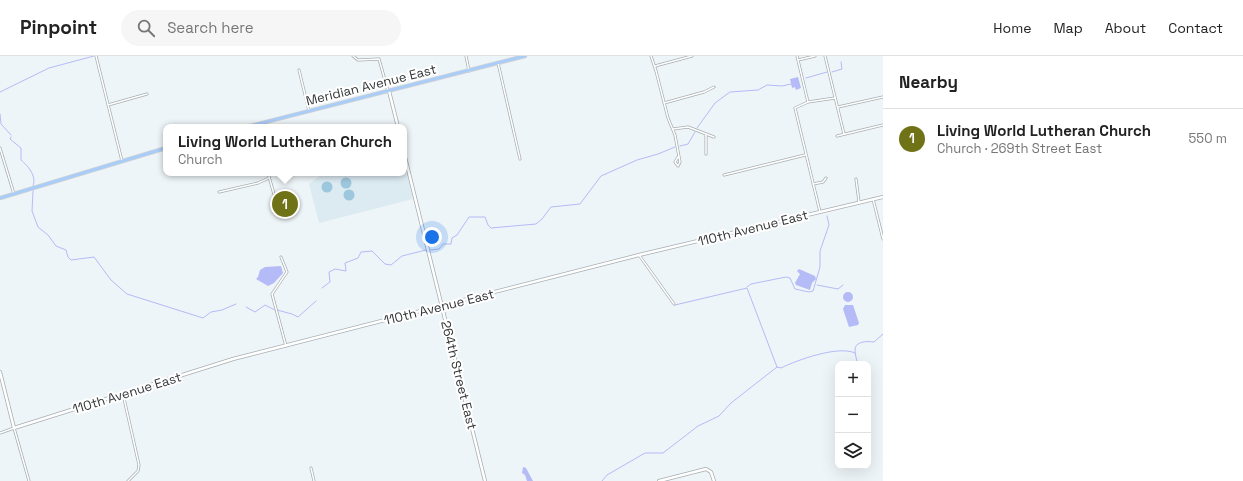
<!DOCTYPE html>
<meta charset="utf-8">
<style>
:root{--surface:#fff;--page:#f6f6f6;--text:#222;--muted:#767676;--line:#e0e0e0;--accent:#707217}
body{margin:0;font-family:"Space Grotesk",sans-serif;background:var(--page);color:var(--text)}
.controls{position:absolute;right:12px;bottom:12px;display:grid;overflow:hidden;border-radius:8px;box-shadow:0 4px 16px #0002}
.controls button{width:36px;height:36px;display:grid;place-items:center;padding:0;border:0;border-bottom:1px solid var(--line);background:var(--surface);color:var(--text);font:20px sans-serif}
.you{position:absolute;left:432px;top:181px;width:14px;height:14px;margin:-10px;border:3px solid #fff;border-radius:50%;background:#1a73e8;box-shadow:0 0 0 6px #1a73e833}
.badge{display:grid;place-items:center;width:26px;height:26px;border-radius:50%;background:var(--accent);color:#fff;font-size:13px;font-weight:700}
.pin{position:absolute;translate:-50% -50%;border:2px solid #fff;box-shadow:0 1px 4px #0006}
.popup{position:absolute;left:163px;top:68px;width:244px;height:52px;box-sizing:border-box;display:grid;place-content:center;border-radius:8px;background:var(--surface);filter:drop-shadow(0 1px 3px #0005);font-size:13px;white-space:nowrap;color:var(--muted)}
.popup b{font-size:15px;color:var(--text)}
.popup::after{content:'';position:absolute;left:50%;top:100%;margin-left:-8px;border:8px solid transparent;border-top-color:var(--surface)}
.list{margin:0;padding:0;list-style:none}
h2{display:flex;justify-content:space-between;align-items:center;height:52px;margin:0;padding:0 16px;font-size:17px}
h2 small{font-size:13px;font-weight:400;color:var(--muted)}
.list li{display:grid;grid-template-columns:26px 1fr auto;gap:12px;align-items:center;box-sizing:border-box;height:60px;padding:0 16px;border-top:1px solid var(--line)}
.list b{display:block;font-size:15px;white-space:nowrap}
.list p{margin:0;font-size:13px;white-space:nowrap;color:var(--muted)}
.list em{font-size:13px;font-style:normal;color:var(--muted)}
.icon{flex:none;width:22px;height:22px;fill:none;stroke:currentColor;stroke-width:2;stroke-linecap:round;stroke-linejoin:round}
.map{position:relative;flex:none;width:883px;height:425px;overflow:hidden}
header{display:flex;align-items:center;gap:24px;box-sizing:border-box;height:56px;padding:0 20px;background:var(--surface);border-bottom:1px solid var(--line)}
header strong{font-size:19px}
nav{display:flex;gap:22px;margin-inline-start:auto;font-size:14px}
.search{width:280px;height:36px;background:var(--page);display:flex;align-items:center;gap:10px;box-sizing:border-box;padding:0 14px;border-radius:22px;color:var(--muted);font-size:15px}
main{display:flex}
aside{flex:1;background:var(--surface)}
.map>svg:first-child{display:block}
.built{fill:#dceaf2}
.green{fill:#9dc7dd}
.water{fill:#b4bbf6}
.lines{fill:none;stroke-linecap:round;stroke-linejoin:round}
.stream{stroke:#b4bbf6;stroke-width:1}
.street-casing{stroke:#a7aeb1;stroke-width:3}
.secondary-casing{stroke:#a7aeb1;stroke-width:4}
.primary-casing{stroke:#d2d2d3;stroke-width:4.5}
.street{stroke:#fff;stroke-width:1.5}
.secondary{stroke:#fff;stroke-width:2.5}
.primary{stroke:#a9cdf9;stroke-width:3}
.labels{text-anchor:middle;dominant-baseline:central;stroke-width:4;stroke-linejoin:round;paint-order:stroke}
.street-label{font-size:13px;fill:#323436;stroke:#fff}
</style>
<header>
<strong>Pinpoint</strong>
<div class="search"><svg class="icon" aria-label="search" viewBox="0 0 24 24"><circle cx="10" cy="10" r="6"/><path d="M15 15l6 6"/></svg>Search here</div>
<nav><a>Home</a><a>Map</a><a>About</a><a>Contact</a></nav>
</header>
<main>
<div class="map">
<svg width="883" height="425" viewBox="0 0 883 425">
<rect width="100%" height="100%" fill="#eef5f8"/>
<path class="built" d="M404 106 413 143 319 167 309 128 324 117H404Z"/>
<path class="green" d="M340.5 127a5.5 5.5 0 1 1 11 0a5.5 5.5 0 1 1-11 0Z
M321.5 131a5.5 5.5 0 1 1 11 0a5.5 5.5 0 1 1-11 0Z
M343.5 139a5.5 5.5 0 1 1 11 0a5.5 5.5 0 1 1-11 0Z"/>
<path class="water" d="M798 21 801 32 796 34 795 31 792 32 790 23Z
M281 210 283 217 274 227 268 230 256 223 258 221 260 214 265 211Z
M799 213 815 220 816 223 812 227 810 234 796 229 795 227 800 218 797 215Z
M843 241a5 5 0 1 1 10 0a5 5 0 1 1-10 0Z
M845 249H853L859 267 858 269 849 271 843 253Z
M523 411 526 412 533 425H527L525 419 522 417Z"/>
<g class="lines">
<path class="stream" d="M832 16 842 13 841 6
M806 22 827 16
M0 36 49 12 94 0
M0 58 1 68 11 79
M697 72 715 47 730 36 758 34 767 29 782 30 791 28
M11 81 10 83 21 92V104C28 110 37 120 33 130
M680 90 688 88 695 76
M33 135 32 155 38 171 48 179 56 190 66 194 68 201 71 204 94 201 111 224 127 238 203 262 211 256 222 254 236 248
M430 194 439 193 443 188H451L452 182 457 179 469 161H485L488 169 491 172 536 168 542 163 551 151 580 148 601 120 637 104 658 98 675 91
M817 229 838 233 843 229
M747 231 751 228 786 221 790 222 795 233 809 236 813 235 820 211V195L829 169 827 160
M322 232 330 226 329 216 335 213 346 215 345 207 358 202 361 196 372 195 385 208 391 209 402 200 426 194
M675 249 747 232 777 311
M246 251 255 256 265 249 275 254
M277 254 292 258 298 261 316 245
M857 308C857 303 855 299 855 295 854 285 867 285 874 286L883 278
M838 330 836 337 838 349
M837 372 838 352
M602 425 607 419 645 397H663L698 370 719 360 731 347 777 311 781 312C797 304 839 289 855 297"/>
<defs>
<path id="street" d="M96 0 122 105
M353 0 358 4 379 3 388 35
M466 0 469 15
M651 0 656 15 668 62 675 79 680 106 678 110 675 106 678 101
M797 0 808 46
M825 0 844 78
M798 4 815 0
M498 7 520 103
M655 10 692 0
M299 14 309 55
M664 47 704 36 714 31
M108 49 147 38
M838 51 883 41
M673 73 688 71 714 81
M706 79V98
M837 80 883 69
M0 92 14 138
M268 117 279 156
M724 119 805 99
M856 123 859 146
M813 128 823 126 826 122
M219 136 258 127 269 122
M873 143 883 183
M820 156 795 52 808 46 835 42
M639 199 674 248
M281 201 287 216 272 238 286 290
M123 338 139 409 138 415 128 425
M0 377 14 372 29 425
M311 412 314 425"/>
<path id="secondary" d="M389 35 398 71
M404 97 485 425
M0 316 14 372 233 303 639 199 883 141
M659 425 706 413 711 416 714 425"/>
<path id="primary" d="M246 71 525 0
M0 142 166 92"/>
</defs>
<use href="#street" class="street-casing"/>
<use href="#secondary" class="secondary-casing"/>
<use href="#primary" class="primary-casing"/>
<use href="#street" class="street"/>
<use href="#secondary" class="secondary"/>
<use href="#primary" class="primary"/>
</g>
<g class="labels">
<g class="street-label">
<text transform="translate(371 29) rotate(-14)">Meridian Avenue East</text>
<text transform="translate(753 172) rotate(-14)">110th Avenue East</text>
<text transform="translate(439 251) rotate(-14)">110th Avenue East</text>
<text transform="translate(459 319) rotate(76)">264th Street East</text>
<text transform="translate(127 337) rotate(-17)">110th Avenue East</text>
</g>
</g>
</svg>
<div class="controls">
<button>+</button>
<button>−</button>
<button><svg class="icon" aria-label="layers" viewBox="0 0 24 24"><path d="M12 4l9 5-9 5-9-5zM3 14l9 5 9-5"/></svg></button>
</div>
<div class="you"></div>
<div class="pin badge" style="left:285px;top:148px">1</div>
<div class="popup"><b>Living World Lutheran Church</b>Church</div>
</div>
<aside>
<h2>Nearby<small></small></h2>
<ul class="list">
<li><span class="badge">1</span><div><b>Living World Lutheran Church</b><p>Church · 269th Street East</p></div><em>550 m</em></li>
</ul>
</aside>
</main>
